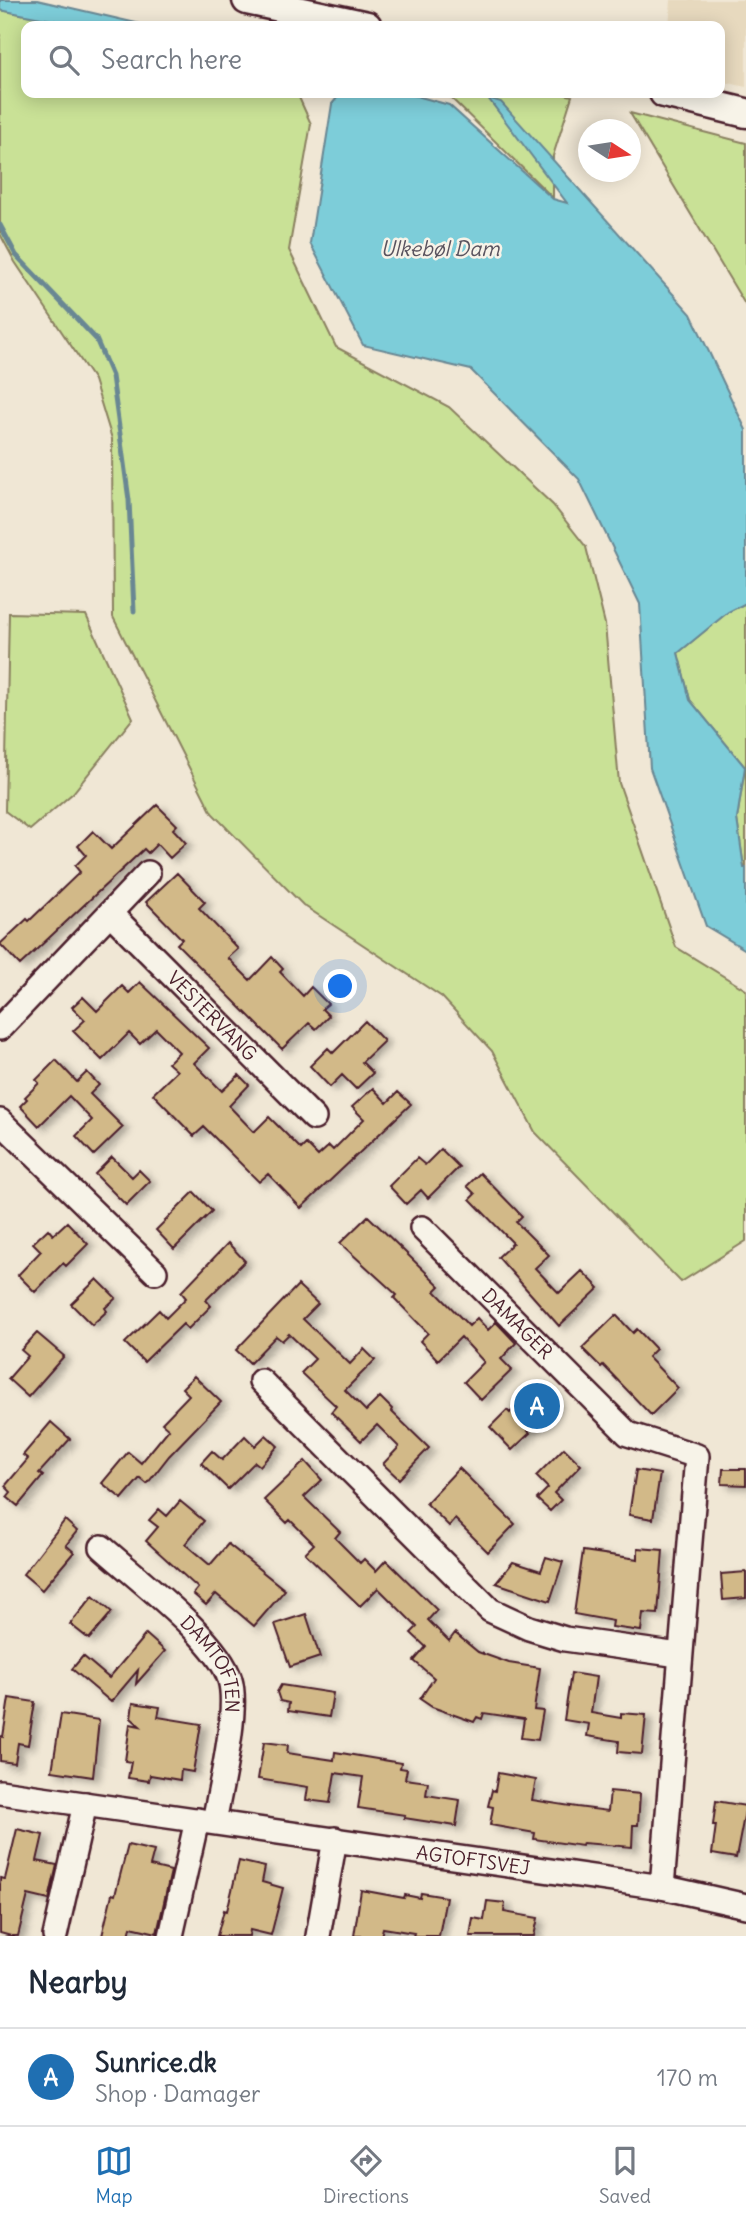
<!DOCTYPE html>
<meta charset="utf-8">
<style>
:root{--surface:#fff;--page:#f6f6f7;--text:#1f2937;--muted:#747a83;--line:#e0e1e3;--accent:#1f6fb2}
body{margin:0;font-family:Delius,sans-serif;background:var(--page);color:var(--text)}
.compass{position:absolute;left:578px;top:119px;width:63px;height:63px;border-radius:50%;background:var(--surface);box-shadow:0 4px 18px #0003;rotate:102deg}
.you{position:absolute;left:341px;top:987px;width:24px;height:24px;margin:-18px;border:5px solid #fff;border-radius:50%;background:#1a73e8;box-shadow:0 0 0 10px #1a73e833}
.badge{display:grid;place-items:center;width:46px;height:46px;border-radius:50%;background:var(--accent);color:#fff;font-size:23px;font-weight:700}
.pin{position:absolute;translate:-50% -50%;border:4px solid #fff;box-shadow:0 2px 7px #0006}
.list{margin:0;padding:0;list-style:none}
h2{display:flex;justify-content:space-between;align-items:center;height:91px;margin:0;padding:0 28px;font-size:30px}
h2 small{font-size:23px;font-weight:400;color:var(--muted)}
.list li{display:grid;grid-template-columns:46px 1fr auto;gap:21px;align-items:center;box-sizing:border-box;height:98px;padding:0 28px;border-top:2px solid var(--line)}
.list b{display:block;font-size:26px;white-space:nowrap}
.list p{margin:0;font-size:23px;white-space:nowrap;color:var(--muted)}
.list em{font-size:23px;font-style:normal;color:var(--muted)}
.icon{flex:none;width:38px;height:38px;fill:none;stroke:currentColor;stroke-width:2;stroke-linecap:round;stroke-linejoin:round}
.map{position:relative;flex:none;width:746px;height:1936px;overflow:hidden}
.search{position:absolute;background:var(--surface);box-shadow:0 4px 18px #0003;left:21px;right:21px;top:21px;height:77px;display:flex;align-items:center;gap:18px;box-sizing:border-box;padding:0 24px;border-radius:14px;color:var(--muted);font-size:26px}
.sheet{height:189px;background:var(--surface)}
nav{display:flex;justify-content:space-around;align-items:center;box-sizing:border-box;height:98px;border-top:2px solid var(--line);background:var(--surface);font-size:19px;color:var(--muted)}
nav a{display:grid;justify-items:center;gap:4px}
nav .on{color:var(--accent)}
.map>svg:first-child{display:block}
.built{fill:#e7d9be}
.green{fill:#c9e196;stroke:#8a8060;stroke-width:2}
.water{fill:#7dcdd9;stroke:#698793;stroke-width:2}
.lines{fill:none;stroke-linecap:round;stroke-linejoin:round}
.stream{stroke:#698793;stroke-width:5}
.building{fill:#d2b988;stroke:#4a1f2b;stroke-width:2;filter:url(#shadow)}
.minor-casing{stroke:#4a1f2b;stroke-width:28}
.tertiary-casing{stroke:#4a1f2b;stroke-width:33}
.minor{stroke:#f7f3e8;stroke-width:23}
.tertiary{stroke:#f7f3e8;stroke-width:28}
.labels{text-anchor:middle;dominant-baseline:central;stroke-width:5;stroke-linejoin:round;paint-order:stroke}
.street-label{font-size:19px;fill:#4a1f2b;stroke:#f7f3e8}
.water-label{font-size:21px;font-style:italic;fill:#59535f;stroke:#f7f3e8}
</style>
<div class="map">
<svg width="746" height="1936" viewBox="0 0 746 1936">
<defs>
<filter id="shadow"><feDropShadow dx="6" dy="3.5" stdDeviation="3.5" flood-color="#0004"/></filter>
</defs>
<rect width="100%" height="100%" fill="#f0e7d5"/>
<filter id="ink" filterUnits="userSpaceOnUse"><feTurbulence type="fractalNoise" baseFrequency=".0143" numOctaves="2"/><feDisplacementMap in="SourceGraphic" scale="14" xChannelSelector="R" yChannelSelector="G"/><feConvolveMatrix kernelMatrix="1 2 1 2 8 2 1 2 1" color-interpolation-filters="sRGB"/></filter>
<g filter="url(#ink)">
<path class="built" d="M671 0H746V87L720 81V26H669Z"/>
<path class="green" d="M0 10 83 26H26V93H297L311 124 289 250 336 347 449 407 553 505 586 547 605 624 619 783 676 947 746 990V1241L681 1282 535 1132 492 1051 442 997 303 905 212 813 113 617 112 439 94 380 15 262 0 234Z
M434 93H561L572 96 553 156V198L449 96Z
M630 113 746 143V306Z
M746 603V868H744L737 819 745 767 690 700 678 653 728 612Z
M9 613 86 615 133 718 73 793 30 830 5 811Z"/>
<path class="water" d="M0 0H37L149 26H82L0 10Z
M341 93H406L449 105 553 199 567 203 488 98 501 102 691 314 746 430V603L728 612 678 653 690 700 745 767 737 819 744 868H746V950L706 926 650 768 640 604 579 479 471 370 363 345 310 243 332 104Z"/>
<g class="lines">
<path class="stream" d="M0 225 16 255 96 339 112 376 129 500 134 611"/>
</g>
<path class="building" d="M157 805 177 825 173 829 186 843 170 858 157 844 148 853 144 849 20 965 0 944 27 919 29 921 80 872 75 866 86 855 78 846 93 831 111 849Z
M177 873 205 902 199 908 238 949 228 958 250 980 272 957 283 969 280 972 303 996 311 987 328 1004 322 1009 329 1016 316 1029 309 1023 282 1049 177 944 182 939 146 902Z
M140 982 209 1048 194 1063 222 1091 239 1075 249 1085 229 1106 254 1132 269 1117 301 1149 306 1144 318 1156 329 1146 333 1150 364 1119 352 1107 373 1088 387 1103 398 1092 411 1104 301 1208 268 1174 259 1182 204 1127 194 1136 153 1094 177 1071 168 1063 179 1052 156 1029 140 1044 129 1033 102 1060 73 1031 85 1020 72 1007 83 997 97 1011 122 986 129 993Z
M365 1021 384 1041 362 1062 373 1073 356 1089 342 1075 330 1087 310 1066 328 1048 333 1053Z
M56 1060 77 1082 87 1072 99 1085 90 1094 123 1127 94 1155 76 1136 92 1120 69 1096 39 1126 20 1106 27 1099 25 1097 39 1083 36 1080Z
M441 1149 459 1167 428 1198 421 1190 406 1204 389 1186 417 1158 425 1165Z
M112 1157 132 1177 139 1170 150 1181 126 1205 95 1174Z
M480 1173 522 1216 516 1222 549 1255 535 1268 559 1293 582 1271 599 1288 559 1326 498 1257 513 1243 470 1199 475 1194 467 1186Z
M194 1192 212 1211 174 1249 156 1230Z
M368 1216 440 1286 435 1291 469 1326 477 1318 488 1330 496 1322 516 1343 501 1359 512 1370 481 1400 464 1382 484 1362 461 1337 438 1360 420 1341 428 1333 394 1298 397 1295 340 1243Z
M67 1222 88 1244 66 1266 63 1263 35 1292 18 1275 41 1251 33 1243 48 1229 53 1235Z
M228 1243 245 1261 206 1300 211 1306 188 1329 183 1324 144 1362 125 1343 159 1310 166 1318 186 1298 181 1292Z
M97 1279 116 1298 105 1308 107 1311 92 1325 71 1304Z
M298 1285 318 1304 303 1319 350 1364 364 1349 375 1360 345 1390 366 1411 380 1397 392 1409 391 1411 429 1448 399 1479 383 1464 399 1447 377 1425 361 1441 331 1412 336 1406 301 1373 315 1359 289 1334 282 1341 276 1336 250 1363 236 1350Z
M616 1315 633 1333 637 1329 656 1349 648 1357 678 1388 651 1415 603 1365 601 1367 582 1348Z
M37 1333 64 1356 28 1397 8 1379 28 1356 21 1350Z
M194 1376 221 1402 169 1456 147 1484 140 1478 122 1499 102 1483 128 1452 141 1463 169 1429 162 1423 189 1395 182 1388Z
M538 1385 556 1403 528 1431 530 1433 512 1450 490 1427 507 1410 510 1413Z
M51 1422 70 1439 39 1473 43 1476 18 1506 7 1497 11 1492 5 1486 28 1459 23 1455Z
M266 1435 278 1446 260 1466 255 1462 228 1489 201 1463 212 1451 222 1460 245 1436 255 1446Z
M564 1448 581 1465 554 1493 561 1500 550 1511 537 1499 548 1488 536 1476Z
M305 1461 322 1480 304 1497 340 1532 335 1538 360 1563 364 1559 376 1571 386 1560 437 1610 428 1620 449 1641 455 1633 478 1652 509 1663 540 1668 534 1710 543 1711 538 1740 521 1738 524 1719 484 1713 482 1719 477 1717 474 1722 432 1707 420 1699 434 1678 414 1661 426 1647 411 1633 417 1627 378 1588 360 1606 305 1553 314 1544 290 1520 287 1523 264 1500Z
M459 1468 515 1524 488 1552 455 1519 449 1526 426 1503Z
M723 1469H746V1485L722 1484Z
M636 1470 660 1474 653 1519 629 1515Z
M180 1501 204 1521 185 1544 210 1565 228 1544 285 1590 254 1626 216 1594 206 1605 193 1594 198 1588 146 1541 158 1527 149 1520 159 1509 167 1516Z
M65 1520 77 1531 66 1545 74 1552 42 1590 23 1574Z
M638 1548 663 1550 658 1614 643 1613 641 1631 612 1627 613 1621 574 1614 583 1551 638 1559Z
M546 1557 563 1562 550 1601 496 1583 513 1562 541 1571Z
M746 1572V1598L723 1600 721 1574Z
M93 1596 112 1612 89 1639 70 1624Z
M306 1614 320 1657 290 1667 275 1624Z
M146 1634 165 1651 136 1684 138 1670 111 1702 72 1669 83 1656 109 1678Z
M571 1673 596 1677 591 1713 621 1718V1713L646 1715 642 1754 618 1752 619 1741 587 1736 589 1724 564 1720Z
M281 1685 333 1693 329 1717 288 1711 289 1703 280 1701 277 1692Z
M9 1698 35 1702 28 1745 18 1743 15 1763 0 1761V1736L3 1737Z
M133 1703 160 1707 158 1717 201 1724 193 1772 181 1770 180 1780 150 1775 149 1781 128 1778 131 1762 125 1761 130 1724 140 1726 131 1718Z
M61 1714 99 1720 93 1777 52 1771Z
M264 1742 288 1745 287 1753 334 1760 335 1752 401 1763 400 1768 407 1769 405 1779 428 1782 426 1795 460 1800 456 1826 404 1818 405 1815 358 1808 363 1777 335 1773 330 1803 306 1800 308 1787 258 1779Z
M498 1773 536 1780 532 1800 577 1807 608 1811 610 1791 640 1794 638 1825H633L632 1847 583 1843 582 1846 534 1839 535 1833 490 1825 493 1807 488 1806 492 1790 495 1791Z
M716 1801 746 1806 736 1858 712 1854 716 1825H713Z
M17 1829 43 1835 37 1861 57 1865 49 1900 28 1895 18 1936H11L0 1933V1878L5 1879Z
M128 1845 154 1851 150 1866 171 1871 160 1920 157 1933 131 1927 129 1936H102L112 1894 115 1895Z
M239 1861 265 1867 262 1882 283 1888 271 1935 250 1930 249 1936H217L224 1910 227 1911Z
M361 1890 404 1898 405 1895 420 1898 421 1893 446 1897 439 1936H413L414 1933 383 1928 381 1936H354Z
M487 1901 505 1903 504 1912 538 1918 534 1936H470L473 1918 484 1920Z"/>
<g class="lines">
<defs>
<g id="minor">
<path id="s1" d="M110 913 314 1118"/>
<path d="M0 1028 148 873"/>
<path d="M0 1121 155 1272"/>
<path id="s2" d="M422 1228 628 1434 697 1456 662 1887"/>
<path d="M261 1381 490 1610 529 1628 565 1639 679 1655"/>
<path id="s3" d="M102 1547C135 1577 219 1640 230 1680 239 1710 220 1789 214 1822"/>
<path id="s4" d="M0 1792 662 1887 746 1906"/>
<path d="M55 1936 85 1804"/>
<path d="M171 1936 197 1820"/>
<path d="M318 1936 335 1839"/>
</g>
<path id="tertiary" d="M247 0 367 26
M664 93 746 113"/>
</defs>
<use href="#minor" class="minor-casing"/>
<use href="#tertiary" class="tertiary-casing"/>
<use href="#minor" class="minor"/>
<use href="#tertiary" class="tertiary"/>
</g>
</g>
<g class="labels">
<g class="street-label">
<text stroke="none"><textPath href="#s1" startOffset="145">VESTERVANG</textPath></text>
<text stroke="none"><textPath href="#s2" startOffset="135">DAMAGER</textPath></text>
<text stroke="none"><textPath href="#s3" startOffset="164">DAMTOFTEN</textPath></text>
<text stroke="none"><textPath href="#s4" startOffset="478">AGTOFTSVEJ</textPath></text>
</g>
<g class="water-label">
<text x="440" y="248">Ulkebøl Dam</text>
</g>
</g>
</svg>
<svg class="compass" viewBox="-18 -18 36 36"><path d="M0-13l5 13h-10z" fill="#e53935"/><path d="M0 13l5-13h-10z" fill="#747a83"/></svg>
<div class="you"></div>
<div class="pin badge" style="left:537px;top:1406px">A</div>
<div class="search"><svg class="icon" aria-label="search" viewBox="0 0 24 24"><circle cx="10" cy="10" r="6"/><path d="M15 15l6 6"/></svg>Search here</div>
</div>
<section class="sheet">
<h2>Nearby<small></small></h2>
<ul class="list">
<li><span class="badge">A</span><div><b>Sunrice.dk</b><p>Shop · Damager</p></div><em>170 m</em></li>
</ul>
</section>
<nav>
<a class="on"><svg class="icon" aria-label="map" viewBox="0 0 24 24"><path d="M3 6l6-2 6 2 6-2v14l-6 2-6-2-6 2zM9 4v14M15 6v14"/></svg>Map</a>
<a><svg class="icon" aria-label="directions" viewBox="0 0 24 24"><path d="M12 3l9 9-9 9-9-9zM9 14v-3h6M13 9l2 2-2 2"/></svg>Directions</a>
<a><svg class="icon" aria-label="saved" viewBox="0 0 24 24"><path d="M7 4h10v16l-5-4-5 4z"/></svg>Saved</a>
</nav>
